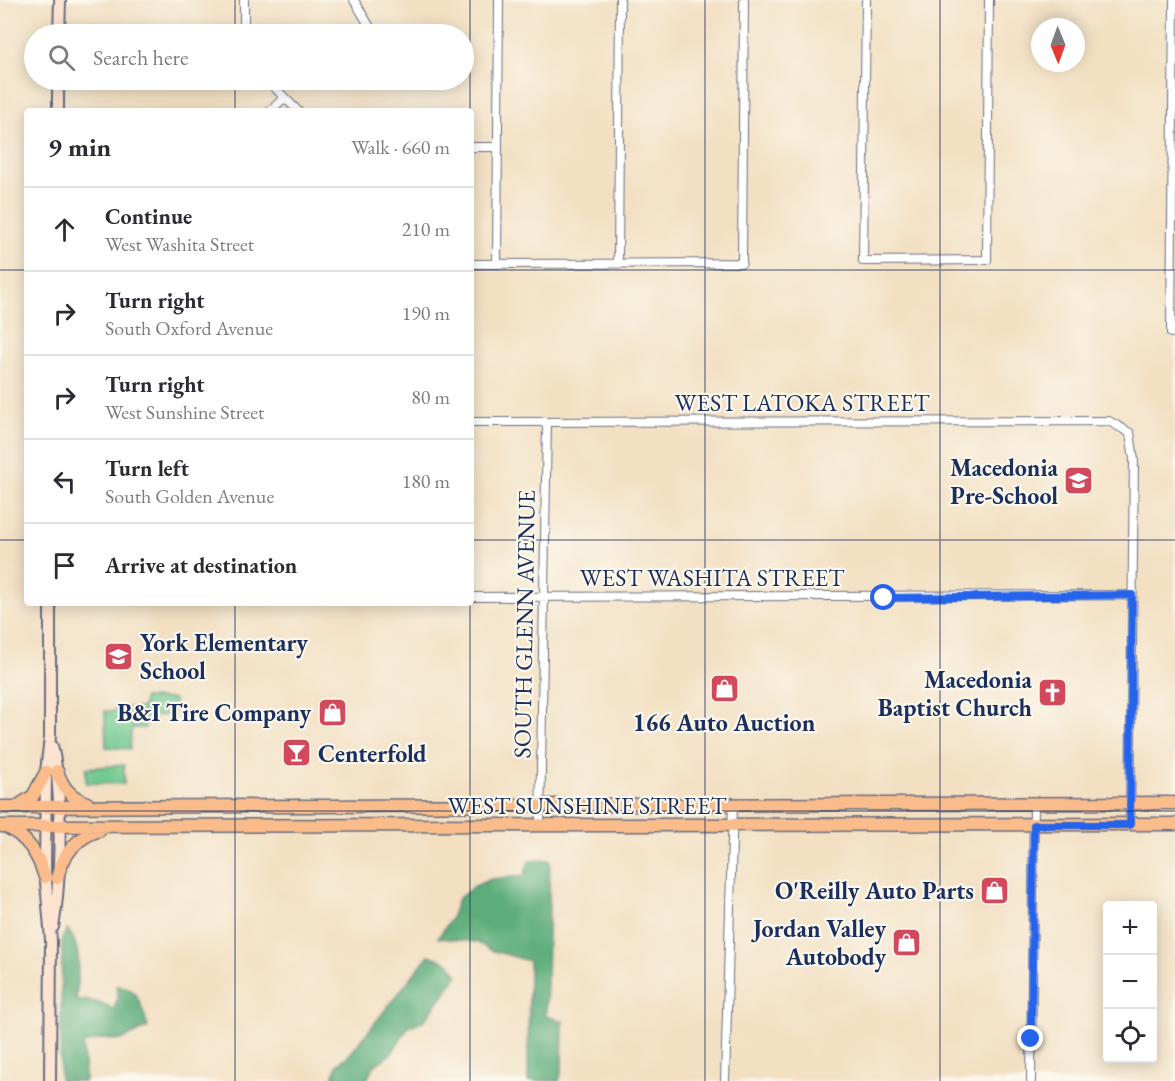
<!DOCTYPE html>
<meta charset="utf-8">
<style>
:root{--surface:#fff;--page:#f7f7f7;--text:#2b2b33;--muted:#7c7c81;--line:#e1e1e2}
body{margin:0;font-family:"EB Garamond",serif;background:var(--page);color:var(--text)}
.controls{position:absolute;right:18px;bottom:18px;display:grid;overflow:hidden;border-radius:6px;box-shadow:0 3px 15px #0003}
.controls button{width:54px;height:54px;display:grid;place-items:center;padding:0;border:0;border-bottom:2px solid var(--line);background:var(--surface);color:var(--text);font:30px sans-serif}
.compass{position:absolute;left:1031px;top:18px;width:54px;height:54px;border-radius:50%;background:var(--surface);box-shadow:0 3px 15px #0003;rotate:179deg}
.stop{position:absolute;width:18px;height:18px;margin:-14px;border:4px solid #2563eb;border-radius:50%;background:#fff}
.stop.end{background:#2563eb;border-color:#fff;box-shadow:0 2px 6px #0008}
.list{margin:0;padding:0;list-style:none}
h2{display:flex;justify-content:space-between;align-items:center;height:78px;margin:0;padding:0 24px;font-size:26px}
h2 small{font-size:20px;font-weight:400;color:var(--muted)}
.list li{display:grid;grid-template-columns:39px 1fr auto;gap:18px;align-items:center;box-sizing:border-box;height:84px;padding:0 24px;border-top:2px solid var(--line)}
.list b{display:block;font-size:22px;white-space:nowrap}
.list p{margin:0;font-size:20px;white-space:nowrap;color:var(--muted)}
.list em{font-size:20px;font-style:normal;color:var(--muted)}
.icon{flex:none;width:33px;height:33px;fill:none;stroke:currentColor;stroke-width:2;stroke-linecap:round;stroke-linejoin:round}
.map{position:relative;flex:none;width:1175px;height:1081px;overflow:hidden}
.search{position:absolute;background:var(--surface);box-shadow:0 3px 15px #0003;left:24px;top:24px;width:450px;height:66px;display:flex;align-items:center;gap:15px;box-sizing:border-box;padding:0 21px;border-radius:33px;color:var(--muted);font-size:22px}
.panel{position:absolute;background:var(--surface);box-shadow:0 3px 15px #0003;left:24px;top:108px;width:450px;height:498px;border-radius:6px}
.map>svg:first-child{display:block}
.green{fill:#72c98f;stroke:#467c76;stroke-width:1.5}
.forest{fill:#5dad7a;stroke:#3c6e6c;stroke-width:1.5}
.lines{fill:none;stroke-linecap:round;stroke-linejoin:round}
.minor-casing{stroke:#676d81;stroke-width:10}
.secondary-casing{stroke:#676d81;stroke-width:14}
.primary-casing{stroke:#676d81;stroke-width:15}
.minor{stroke:#fff;stroke-width:8}
.secondary{stroke:#fde4d1;stroke-width:10}
.primary{stroke:#fabc8b;stroke-width:12}
.route{stroke:#2563eb;stroke-width:8}
.grid{fill:none;stroke:#1b2f5e;stroke-width:1.5;stroke-opacity:0.55}
.labels{text-anchor:middle;dominant-baseline:central;stroke-width:4.5;stroke-linejoin:round;paint-order:stroke}
.street-label{font-size:24px;fill:#1b2f5e;stroke:#fbf7ec}
.poi-label{font-size:24px;font-weight:bold;fill:#1b2f5e;stroke:#fbf7ec;text-anchor:end}
</style>
<div class="map">
<svg width="1175" height="1081" viewBox="0 0 1175 1081">
<rect width="100%" height="100%" fill="#fbf7ec"/>
<filter id="ink" filterUnits="userSpaceOnUse"><feTurbulence type="fractalNoise" baseFrequency=".0167" numOctaves="2"/><feDisplacementMap in="SourceGraphic" scale="12" xChannelSelector="R" yChannelSelector="G"/><feConvolveMatrix kernelMatrix="1 2 1 2 8 2 1 2 1" color-interpolation-filters="sRGB"/></filter>
<filter id="wash" filterUnits="userSpaceOnUse"><feTurbulence type="fractalNoise" baseFrequency=".008" numOctaves="4" result="noise"/><feDisplacementMap in="SourceGraphic" scale="24" xChannelSelector="R" yChannelSelector="G"/><feGaussianBlur stdDeviation="1.35" result="paint"/><feColorMatrix in="noise" values="0 0 0 0 0 0 0 0 0 0 0 0 0 0 0 0 0 1.4 0 .05"/><feComposite in="paint" operator="in"/></filter>
<g filter="url(#wash)">
<rect width="100%" height="100%" fill="#f3e0c3"/>
<path class="green" d="M144 698 174 699V715L147 716 145 728H133L131 732 130 749 106 747 105 711H115L116 707 143 708Z
M124 765V784L86 783V768Z"/>
<path class="forest" d="M550 860 546 1016 563 1021 562 1070 559 1081H528L529 961 491 950 476 942 438 938 451 919 458 899 473 887 491 879 524 876 529 861Z
M67 929C84 949 77 974 76 999L102 1003 114 1010 118 995 116 986C139 984 142 1009 148 1027L121 1040 101 1039 83 1044 85 1081H60L62 938Z
M429 955 449 963 458 975 425 1020 408 1027 392 1053 374 1066 366 1081H332L337 1065 351 1053Z"/>
</g>
<g filter="url(#ink)">
<g class="lines">
<defs>
<path id="minor" d="M244 0V34
M354 0 374 34
M866 0 863 261 987 260 989 0
M267 80 298 111
M270 111 284 98
M471 147H498
M471 264 742 263 744 0
M497 264 499 0
M618 264 620 0
M1171 333 1174 0
M471 422 1109 421 1130 433 1134 459 1130 825
M471 597 1132 595
M540 826 547 422
M725 1081 733 804
M1031 1081 1034 803"/>
<path id="secondary" d="M59 34 60 0
M58 111V80
M50 603V737L46 772 45 870 51 940 50 1081
M52 746C63 789 61 882 53 927"/>
<path id="primary" d="M57 771C63 788 70 797 87 803
M18 806 33 796 46 772
M0 807 1175 803
M0 826 1175 824
M5 826C27 837 38 854 45 877
M57 878C63 855 76 837 100 830"/>
</defs>
<use href="#minor" class="minor-casing"/>
<use href="#secondary" class="secondary-casing"/>
<use href="#primary" class="primary-casing"/>
<use href="#minor" class="minor"/>
<use href="#secondary" class="secondary"/>
<use href="#primary" class="primary"/>
</g>
</g>
<g class="lines" filter="url(#ink)">
<path class="route" d="M884 598 1132 595 1130 825H1034L1031 1039"/>
</g>
<path class="grid" d="M235 0V34M470 0V111M705 0V1081M940 0V1081M235 80V111M0 270H27M471 270H1175M0 540H27M471 540H1175M235 603V1081M470 603V1081M0 811H1175"/>
<defs>
<symbol id="school-square" viewBox="-11 -11 22 22"><rect x="-9" y="-9" width="18" height="18" rx="4" fill="#d1495b" stroke="#fbf7ec"/><path d="M0-5L7-2L0 1L-7-2ZM-4 1L0 2.5L4 1V4Q0 6-4 4Z" fill="#fff"/></symbol>
<symbol id="shop-square" viewBox="-11 -11 22 22"><rect x="-9" y="-9" width="18" height="18" rx="4" fill="#d1495b" stroke="#fbf7ec"/><path d="M-5-2.5h2.3a2.7 3.5 0 0 1 5.4 0H5L5.5 6h-11ZM-1.5-2.5h3a1.5 2.3 0 0 0-3 0Z" fill="#fff"/></symbol>
<symbol id="church-square" viewBox="-11 -11 22 22"><rect x="-9" y="-9" width="18" height="18" rx="4" fill="#d1495b" stroke="#fbf7ec"/><path d="M-1.2-6h2.4v3.5h3.3v2.4h-3.3V6h-2.4V-.1h-3.3v-2.4h3.3Z" fill="#fff"/></symbol>
<symbol id="bar-square" viewBox="-11 -11 22 22"><rect x="-9" y="-9" width="18" height="18" rx="4" fill="#d1495b" stroke="#fbf7ec"/><path d="M-6-5H6L.8 .8V4.5H3.5V6h-7V4.5H-.8V.8Z" fill="#fff"/></symbol>
</defs>
<g fill-rule="evenodd">
<use href="#school-square" x="1062" y="464" width="33" height="33"/>
<use href="#school-square" x="102" y="640" width="33" height="33"/>
<use href="#shop-square" x="708" y="672" width="33" height="33"/>
<use href="#church-square" x="1036" y="676" width="33" height="33"/>
<use href="#shop-square" x="316" y="696" width="33" height="33"/>
<use href="#bar-square" x="280" y="736" width="33" height="33"/>
<use href="#shop-square" x="978" y="874" width="33" height="33"/>
<use href="#shop-square" x="890" y="926" width="33" height="33"/>
</g>
<g class="labels">
<g class="street-label">
<text x="802" y="402">WEST LATOKA STREET</text>
<text x="712" y="577">WEST WASHITA STREET</text>
<text transform="translate(524 624) rotate(-89)">SOUTH GLENN AVENUE</text>
<text x="587" y="805">WEST SUNSHINE STREET</text>
</g>
<g class="poi-label">
<text x="1058" y="467">Macedonia<tspan x="1058" dy="28">Pre-School</tspan></text>
<text x="140" y="642" text-anchor="start">York Elementary<tspan x="140" dy="28">School</tspan></text>
<text x="1032" y="679">Macedonia<tspan x="1032" dy="28">Baptist Church</tspan></text>
<text x="311" y="712">B&amp;I Tire Company</text>
<text x="724" y="722" text-anchor="middle">166 Auto Auction</text>
<text x="318" y="753" text-anchor="start">Centerfold</text>
<text x="974" y="890">O'Reilly Auto Parts</text>
<text x="886" y="928">Jordan Valley<tspan x="886" dy="28">Autobody</tspan></text>
</g>
</g>
</svg>
<div class="controls">
<button>+</button>
<button>−</button>
<button><svg class="icon" aria-label="locate" viewBox="0 0 24 24"><circle cx="12" cy="12" r="6"/><path d="M12 2v4M12 18v4M2 12h4M18 12h4"/></svg></button>
</div>
<svg class="compass" viewBox="-18 -18 36 36"><path d="M0-13l5 13h-10z" fill="#e53935"/><path d="M0 13l5-13h-10z" fill="#7c7c81"/></svg>
<div class="stop" style="left:884px;top:598px"></div>
<div class="stop end" style="left:1031px;top:1039px"></div>
<div class="search"><svg class="icon" aria-label="search" viewBox="0 0 24 24"><circle cx="10" cy="10" r="6"/><path d="M15 15l6 6"/></svg>Search here</div>
<section class="panel">
<h2>9 min<small>Walk · 660 m</small></h2>
<ul class="list">
<li><svg class="icon" aria-label="ahead" viewBox="0 0 24 24"><path d="M12 20V5M6 11l6-6 6 6"/></svg><div><b>Continue</b><p>West Washita Street</p></div><em>210 m</em></li>
<li><svg class="icon" aria-label="right" viewBox="0 0 24 24"><path d="M7 20v-9h11M14 6l5 5-5 5"/></svg><div><b>Turn right</b><p>South Oxford Avenue</p></div><em>190 m</em></li>
<li><svg class="icon" aria-label="right" viewBox="0 0 24 24"><path d="M7 20v-9h11M14 6l5 5-5 5"/></svg><div><b>Turn right</b><p>West Sunshine Street</p></div><em>80 m</em></li>
<li><svg class="icon" aria-label="left" viewBox="0 0 24 24"><path d="M17 20v-9H6M10 6l-5 5 5 5"/></svg><div><b>Turn left</b><p>South Golden Avenue</p></div><em>180 m</em></li>
<li><svg class="icon" aria-label="arrive" viewBox="0 0 24 24"><path d="M6 21V4h12l-3 4 3 4H6"/></svg><div><b>Arrive at destination</b></div></li>
</ul>
</section>
</div>
